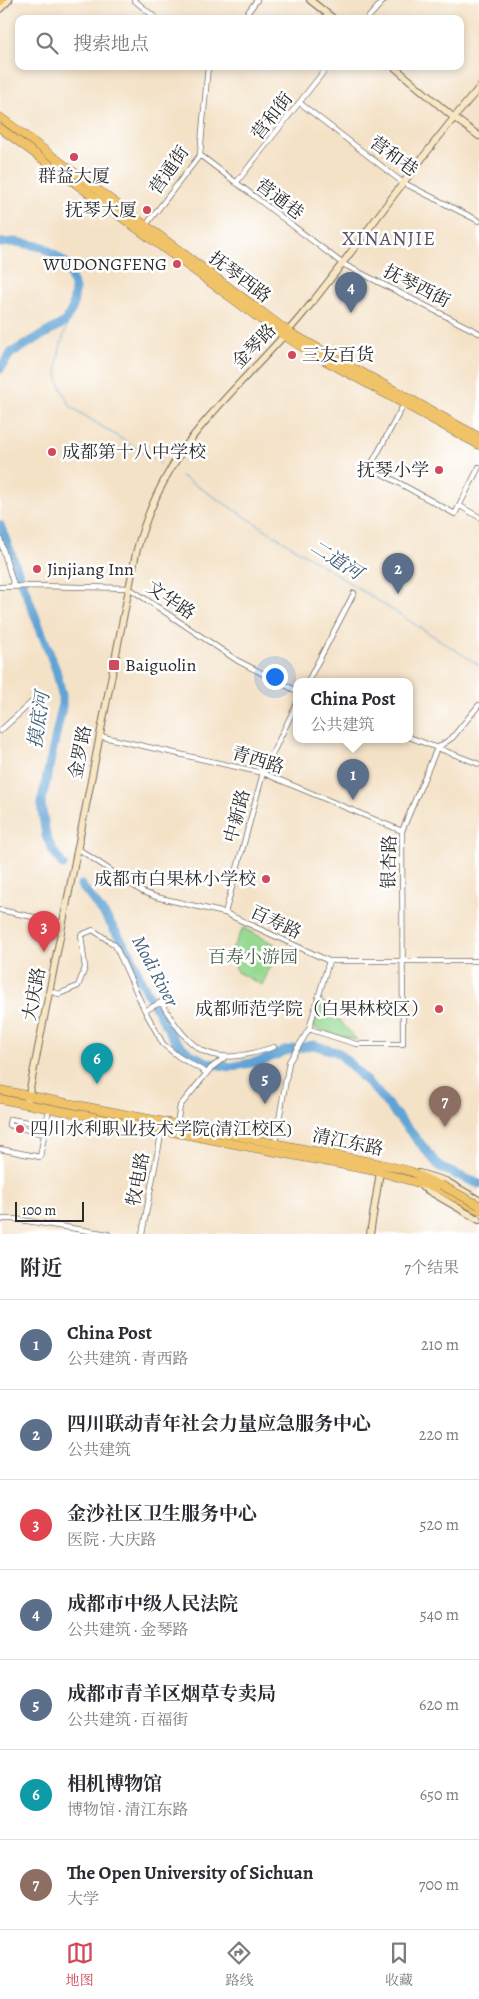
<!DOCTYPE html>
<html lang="zh">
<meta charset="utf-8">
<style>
:root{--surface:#fff;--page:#f2f2f3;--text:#2b2b33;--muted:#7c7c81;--line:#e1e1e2;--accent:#d1495b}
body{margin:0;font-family:Alegreya,"Noto Serif SC",serif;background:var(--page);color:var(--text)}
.scale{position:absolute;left:15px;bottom:12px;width:69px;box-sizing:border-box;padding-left:5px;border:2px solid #2b2b2b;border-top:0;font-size:14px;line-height:18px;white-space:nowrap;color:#2b2b2b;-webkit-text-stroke:4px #fff;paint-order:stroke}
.you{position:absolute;left:274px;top:676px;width:18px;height:18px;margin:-12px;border:4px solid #fff;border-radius:50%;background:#1a73e8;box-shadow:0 0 0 8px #1a73e833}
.badge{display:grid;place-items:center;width:32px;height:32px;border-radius:50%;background:var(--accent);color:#fff;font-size:16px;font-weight:700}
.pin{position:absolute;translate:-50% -41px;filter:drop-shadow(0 1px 2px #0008)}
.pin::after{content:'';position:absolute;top:26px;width:18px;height:15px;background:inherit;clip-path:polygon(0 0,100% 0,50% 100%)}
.popup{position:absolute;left:293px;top:678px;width:120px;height:65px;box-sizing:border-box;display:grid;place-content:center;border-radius:10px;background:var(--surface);filter:drop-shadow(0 1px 4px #0005);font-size:16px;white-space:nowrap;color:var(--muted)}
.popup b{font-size:19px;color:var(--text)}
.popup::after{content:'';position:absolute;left:50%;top:100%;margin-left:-10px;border:10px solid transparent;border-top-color:var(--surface)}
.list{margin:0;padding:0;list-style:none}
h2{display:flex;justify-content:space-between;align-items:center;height:65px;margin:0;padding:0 20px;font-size:21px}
h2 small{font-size:16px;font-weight:400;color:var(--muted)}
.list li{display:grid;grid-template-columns:32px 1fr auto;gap:15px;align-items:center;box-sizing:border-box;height:90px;padding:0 20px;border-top:1px solid var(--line)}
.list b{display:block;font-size:19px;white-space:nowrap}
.list p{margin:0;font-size:16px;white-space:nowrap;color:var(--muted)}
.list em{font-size:16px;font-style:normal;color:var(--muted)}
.icon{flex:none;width:28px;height:28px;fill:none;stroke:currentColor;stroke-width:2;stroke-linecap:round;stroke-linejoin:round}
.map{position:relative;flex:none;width:479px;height:1234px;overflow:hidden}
.search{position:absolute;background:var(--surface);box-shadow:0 2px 8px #0003;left:15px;right:15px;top:15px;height:55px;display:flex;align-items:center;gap:12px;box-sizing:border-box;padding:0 18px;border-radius:10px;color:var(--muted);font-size:19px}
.sheet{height:695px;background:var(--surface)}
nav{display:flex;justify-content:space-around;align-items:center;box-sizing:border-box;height:70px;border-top:1px solid var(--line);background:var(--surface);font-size:14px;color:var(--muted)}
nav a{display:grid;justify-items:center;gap:2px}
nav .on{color:var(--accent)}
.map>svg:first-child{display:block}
.green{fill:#96d991;stroke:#60825e}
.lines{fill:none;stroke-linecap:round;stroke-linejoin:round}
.stream{stroke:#60a3d4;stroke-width:1}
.river{stroke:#60a3d4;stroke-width:9}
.street-casing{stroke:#716b62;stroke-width:6}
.secondary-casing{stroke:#716b62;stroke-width:8}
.primary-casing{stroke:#716b62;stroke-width:9}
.highway-casing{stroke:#716b62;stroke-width:11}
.street{stroke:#fff;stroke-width:4.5}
.secondary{stroke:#f9e7c3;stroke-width:6}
.primary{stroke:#f1c369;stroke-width:8}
.highway{stroke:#f1c369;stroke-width:9}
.primary-bridge-casing{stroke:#716b62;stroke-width:9;stroke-linecap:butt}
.primary-bridge{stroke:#f1c369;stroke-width:8}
.poi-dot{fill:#d1495b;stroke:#fff;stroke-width:2}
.labels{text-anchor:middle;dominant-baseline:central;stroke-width:5;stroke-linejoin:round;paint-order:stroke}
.street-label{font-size:18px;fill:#2b2b2b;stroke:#fff}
.poi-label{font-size:18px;fill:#2b2b2b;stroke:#fff;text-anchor:end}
.park-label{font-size:18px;fill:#4b5f4a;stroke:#fff}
.water-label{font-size:19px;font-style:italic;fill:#436177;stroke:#fff}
.quarter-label{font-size:20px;letter-spacing:1px;fill:#5b5468;stroke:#fff}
</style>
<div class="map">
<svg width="479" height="1234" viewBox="0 0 479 1234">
<rect width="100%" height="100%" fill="#fff"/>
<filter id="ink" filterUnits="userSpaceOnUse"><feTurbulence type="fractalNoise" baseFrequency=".02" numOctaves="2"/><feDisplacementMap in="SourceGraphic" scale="10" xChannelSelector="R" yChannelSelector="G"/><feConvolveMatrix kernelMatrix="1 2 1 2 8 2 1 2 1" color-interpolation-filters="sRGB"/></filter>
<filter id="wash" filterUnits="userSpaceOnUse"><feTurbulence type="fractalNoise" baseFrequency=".0096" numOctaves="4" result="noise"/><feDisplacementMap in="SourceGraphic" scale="20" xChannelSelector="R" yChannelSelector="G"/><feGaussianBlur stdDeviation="1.12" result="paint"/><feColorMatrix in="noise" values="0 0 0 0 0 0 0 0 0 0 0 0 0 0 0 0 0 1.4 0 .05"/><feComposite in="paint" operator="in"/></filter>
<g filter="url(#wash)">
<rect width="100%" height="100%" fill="#f4e2c7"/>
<path class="green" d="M243 928 280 947 262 985 237 972 231 951Z
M320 998 357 1040 316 1029 313 1025Z"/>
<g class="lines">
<path class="stream" d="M73 307C67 328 52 361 59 382 62 391 67 399 71 407L161 464
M181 476 479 665"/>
<path class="river" d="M0 243 16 242 43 247 67 264 75 289 73 307 65 322 11 353 0 369
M0 525 56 670 62 695V707L41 804 46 835 53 851 63 865
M81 885 104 914 130 953 142 983 175 1041 190 1054 210 1063 230 1067 261 1061 285 1051 314 1045 339 1053 377 1092 441 1168 479 1184"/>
</g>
</g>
<g filter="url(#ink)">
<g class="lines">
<defs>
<path id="street" d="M134 0 157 19
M243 19 257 0
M367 19 384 0
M300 103 402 182 479 221
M200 155 343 264 479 333
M236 183 328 66
M146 225 200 155 208 66
M404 404 370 467 455 514 479 467
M460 506 479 517
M0 539 14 586
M0 587 37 586 129 588 238 661 297 691
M308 681 354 593
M0 731 33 701
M99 736 263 773 402 831
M409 737 479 764
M77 848 143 892 156 897 225 913 329 961H479
M0 910 62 923
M225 913 263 773 297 703
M50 991 59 994 78 986 85 968 81 935 93 930 115 945 145 1011 163 1044 179 1057 207 1073
M145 1011 161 1002C194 1057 212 1067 274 1047
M309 1029 356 1044H403L402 831 437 748 452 738 479 705
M177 1124 180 1106 211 1068 224 1058
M44 1134 9 1125 10 1119 46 1125
M275 1143 289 1062 309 1029 329 961
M0 1149 40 1157 49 1109
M0 1221 3 1219H15L108 1234
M142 1234 162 1130"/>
<path id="secondary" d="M310 0 334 19
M0 9 9 0
M393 66 453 117 479 136
M27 1104 136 553C147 511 167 469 194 435 230 389 274 351 310 305 367 234 419 157 479 88
M419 1173 446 1181 479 1200
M422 1187 479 1220
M370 1234 380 1172"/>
<path id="primary" d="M0 117 289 332 479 437
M0 128 275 330 313 354 479 445
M0 1090 381 1164 410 1171 437 1184
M0 1099 380 1172 439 1189 479 1210"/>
<path id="highway" d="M0 1 1 0"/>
</defs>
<use href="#street" class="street-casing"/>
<use href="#secondary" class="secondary-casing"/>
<use href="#primary" class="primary-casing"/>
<use href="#highway" class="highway-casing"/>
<use href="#street" class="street"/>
<use href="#secondary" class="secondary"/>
<use href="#primary" class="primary"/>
<use href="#highway" class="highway"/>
<defs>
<path id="primary-bridge" d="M441 1185 479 1205"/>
</defs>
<use href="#primary-bridge" class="primary-bridge-casing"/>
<use href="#primary-bridge" class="primary-bridge"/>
</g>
</g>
<g class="poi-dot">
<circle cx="74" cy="157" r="5"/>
<circle cx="147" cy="210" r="5"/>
<circle cx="177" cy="264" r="5"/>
<circle cx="292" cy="355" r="5"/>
<circle cx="52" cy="452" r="5"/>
<circle cx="439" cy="470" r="5"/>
<circle cx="37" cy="569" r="5"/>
<rect x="108" y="659" width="12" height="12" rx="2.5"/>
<circle cx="266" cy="879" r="5"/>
<circle cx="439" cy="1009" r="5"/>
<circle cx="20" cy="1129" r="5"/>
</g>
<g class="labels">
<g class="street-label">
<text transform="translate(272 116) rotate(-52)">营和街</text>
<text transform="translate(394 156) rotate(36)">营和巷</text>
<text transform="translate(169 170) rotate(-55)">营通街</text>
<text transform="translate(280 199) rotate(37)">营通巷</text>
<text transform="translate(240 277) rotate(37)">抚琴西路</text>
<text transform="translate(417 286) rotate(27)">抚琴西街</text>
<text transform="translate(254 346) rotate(-46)">金琴路</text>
<text transform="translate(171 600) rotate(34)">文华路</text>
<text transform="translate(80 752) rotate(-79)">金罗路</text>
<text transform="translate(258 760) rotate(17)">青西路</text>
<text transform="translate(237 816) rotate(-75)">中新路</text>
<text transform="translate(389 862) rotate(-89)">银杏路</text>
<text transform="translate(276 922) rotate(25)">百寿路</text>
<text transform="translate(34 994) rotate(-79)">大庆路</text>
<text transform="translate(348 1142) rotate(12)">清江东路</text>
<text transform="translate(138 1179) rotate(-79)">牧电路</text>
</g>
<g class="poi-label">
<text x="74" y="176" text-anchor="middle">群益大厦</text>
<text x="137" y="210">抚琴大厦</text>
<text x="167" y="264">WUDONGFENG</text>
<text x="302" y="355" text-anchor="start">三友百货</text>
<text x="62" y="452" text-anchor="start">成都第十八中学校</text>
<text x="429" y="470">抚琴小学</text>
<text x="47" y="569" text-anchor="start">Jinjiang Inn</text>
<text x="125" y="665" text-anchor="start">Baiguolin</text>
<text x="256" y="879">成都市白果林小学校</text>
<text x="429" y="1009">成都师范学院（白果林校区）</text>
<text x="30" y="1129" text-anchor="start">四川水利职业技术学院(清江校区)</text>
</g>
<g class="park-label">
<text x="253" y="957">百寿小游园</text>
</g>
<g class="water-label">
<text transform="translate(336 560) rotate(32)">二道河</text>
<text transform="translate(39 720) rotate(-82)">摸底河</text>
<text transform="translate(155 971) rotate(62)">Modi River</text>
</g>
<g class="quarter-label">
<text x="389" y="238">XINANJIE</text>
</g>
</g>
</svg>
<div class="scale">100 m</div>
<div class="you"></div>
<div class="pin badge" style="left:353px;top:800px;background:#5c6f8a">1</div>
<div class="popup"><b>China Post</b>公共建筑</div>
<div class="pin badge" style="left:398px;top:594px;background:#5c6f8a">2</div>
<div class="pin badge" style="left:44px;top:952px;background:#e0444e">3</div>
<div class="pin badge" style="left:351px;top:313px;background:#5c6f8a">4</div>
<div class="pin badge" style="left:265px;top:1104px;background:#5c6f8a">5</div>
<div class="pin badge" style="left:97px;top:1084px;background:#0f9aa8">6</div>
<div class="pin badge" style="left:445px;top:1127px;background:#8d6e63">7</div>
<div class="search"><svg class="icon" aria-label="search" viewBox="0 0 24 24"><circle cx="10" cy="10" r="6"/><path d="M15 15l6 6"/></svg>搜索地点</div>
</div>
<section class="sheet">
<h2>附近<small>7个结果</small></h2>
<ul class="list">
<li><span class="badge" style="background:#5c6f8a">1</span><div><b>China Post</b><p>公共建筑 · 青西路</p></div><em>210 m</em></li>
<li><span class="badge" style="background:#5c6f8a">2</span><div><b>四川联动青年社会力量应急服务中心</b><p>公共建筑</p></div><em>220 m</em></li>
<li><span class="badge" style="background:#e0444e">3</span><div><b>金沙社区卫生服务中心</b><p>医院 · 大庆路</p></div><em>520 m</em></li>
<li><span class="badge" style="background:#5c6f8a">4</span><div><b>成都市中级人民法院</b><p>公共建筑 · 金琴路</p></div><em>540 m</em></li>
<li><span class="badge" style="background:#5c6f8a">5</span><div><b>成都市青羊区烟草专卖局</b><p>公共建筑 · 百福街</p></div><em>620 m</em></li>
<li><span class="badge" style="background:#0f9aa8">6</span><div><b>相机博物馆</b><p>博物馆 · 清江东路</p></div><em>650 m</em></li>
<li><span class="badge" style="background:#8d6e63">7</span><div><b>The Open University of Sichuan</b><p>大学</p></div><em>700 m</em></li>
</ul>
</section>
<nav>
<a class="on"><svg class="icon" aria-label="map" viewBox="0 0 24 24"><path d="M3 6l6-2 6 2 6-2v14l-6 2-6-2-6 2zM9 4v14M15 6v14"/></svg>地图</a>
<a><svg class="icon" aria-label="directions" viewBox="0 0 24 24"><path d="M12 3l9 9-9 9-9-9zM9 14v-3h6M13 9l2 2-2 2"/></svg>路线</a>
<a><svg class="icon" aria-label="saved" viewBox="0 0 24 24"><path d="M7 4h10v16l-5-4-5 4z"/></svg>收藏</a>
</nav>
